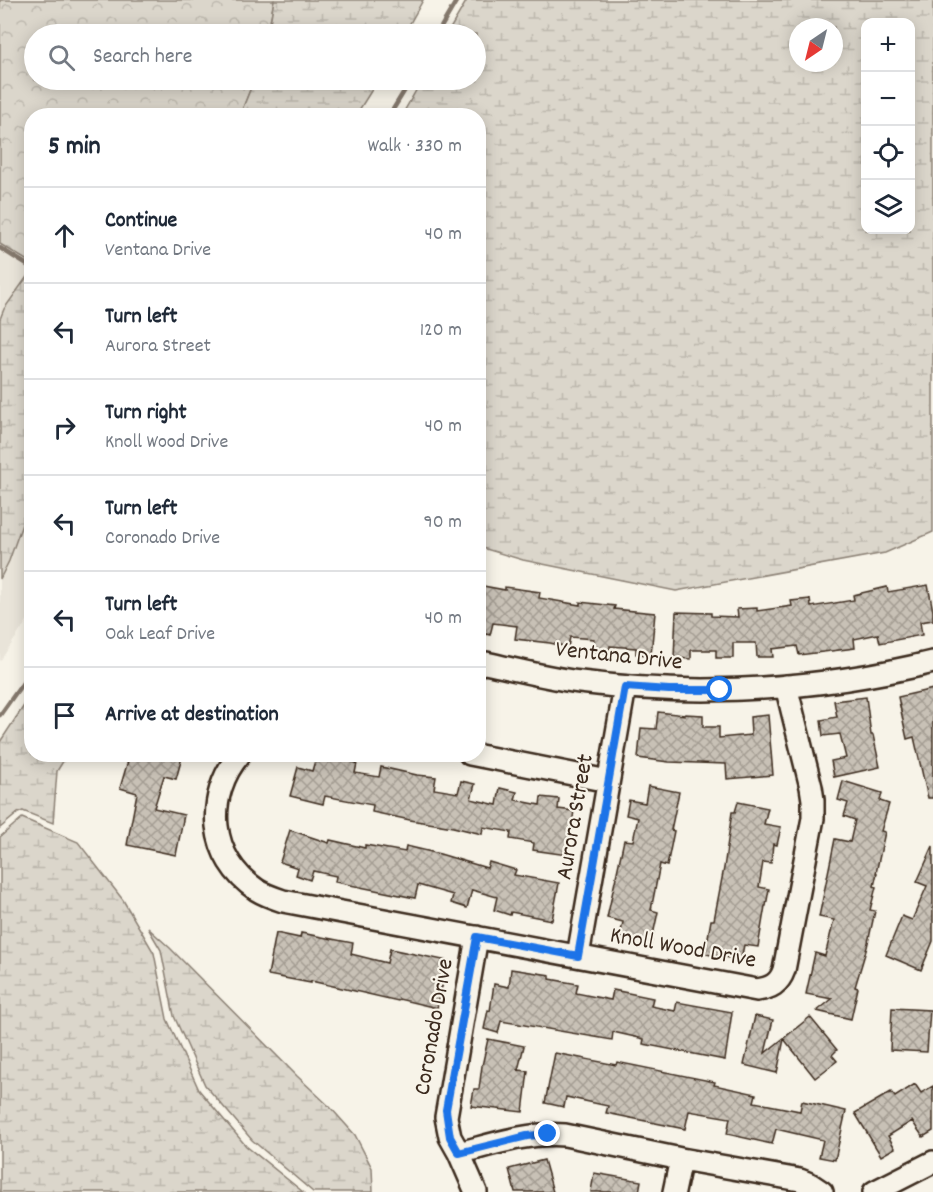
<!DOCTYPE html>
<meta charset="utf-8">
<style>
:root{--surface:#fff;--page:#f6f6f7;--text:#1f2937;--muted:#747a83;--line:#e0e1e3}
body{margin:0;font-family:Dekko,sans-serif;background:var(--page);color:var(--text)}
.controls{position:absolute;right:18px;top:18px;display:grid;overflow:hidden;border-radius:12px;box-shadow:0 3px 15px #0003}
.controls button{width:54px;height:54px;display:grid;place-items:center;padding:0;border:0;border-bottom:2px solid var(--line);background:var(--surface);color:var(--text);font:30px sans-serif}
.compass{position:absolute;left:789px;top:18px;width:54px;height:54px;border-radius:50%;background:var(--surface);box-shadow:0 3px 15px #0003;rotate:215deg}
.stop{position:absolute;width:18px;height:18px;margin:-14px;border:4px solid #1a73e8;border-radius:50%;background:#fff}
.stop.end{background:#1a73e8;border-color:#fff;box-shadow:0 2px 6px #0008}
.list{margin:0;padding:0;list-style:none}
h2{display:flex;justify-content:space-between;align-items:center;height:78px;margin:0;padding:0 24px;font-size:26px}
h2 small{font-size:20px;font-weight:400;color:var(--muted)}
.list li{display:grid;grid-template-columns:39px 1fr auto;gap:18px;align-items:center;box-sizing:border-box;height:96px;padding:0 24px;border-top:2px solid var(--line)}
.list b{display:block;font-size:22px;white-space:nowrap}
.list p{margin:0;font-size:20px;white-space:nowrap;color:var(--muted)}
.list em{font-size:20px;font-style:normal;color:var(--muted)}
.icon{flex:none;width:33px;height:33px;fill:none;stroke:currentColor;stroke-width:2;stroke-linecap:round;stroke-linejoin:round}
.map{position:relative;flex:none;width:933px;height:1192px;overflow:hidden}
.search{position:absolute;background:var(--surface);box-shadow:0 3px 15px #0003;left:24px;top:24px;width:462px;height:66px;display:flex;align-items:center;gap:15px;box-sizing:border-box;padding:0 21px;border-radius:33px;color:var(--muted);font-size:22px}
.panel{position:absolute;background:var(--surface);box-shadow:0 3px 15px #0003;left:24px;top:108px;width:462px;height:654px;border-radius:24px}
.map>svg:first-child{display:block}
.built{fill:#e9e4d9}
.forest{fill:url(#forest-crowns);stroke:#8b8074;stroke-width:1.5}
.wetland{fill:url(#wetland-marsh);stroke:#8b8074;stroke-width:1.5;fill-rule:evenodd}
.lines{fill:none;stroke-linecap:round;stroke-linejoin:round}
.stream{stroke:#84786c;stroke-width:4.5}
.building{fill:url(#building-cross-hatch);stroke:#3b2a1e;stroke-width:1.5}
.minor-casing{stroke:#3b2a1e;stroke-width:26}
.minor{stroke:#f7f3e8;stroke-width:21}
.route{stroke:#1a73e8;stroke-width:8}
.labels{text-anchor:middle;dominant-baseline:central;stroke-width:4.5;stroke-linejoin:round;paint-order:stroke}
.street-label{font-size:24px;fill:#3b2a1e;stroke:#f7f3e8}
</style>
<div class="map">
<svg width="933" height="1192" viewBox="0 0 933 1192">
<defs>
<pattern id="forest-crowns" width="20" height="18" patternUnits="userSpaceOnUse" patternTransform="scale(1.5)"><rect width="20" height="18" fill="#dbd6cb"/><path d="M2 6a3 3 0 1 1 6 0M12 15a3 3 0 1 1 6 0" fill="none" stroke="#bdb8ae"/></pattern>
<pattern id="wetland-marsh" width="20" height="14" patternUnits="userSpaceOnUse" patternTransform="scale(1.5)"><rect width="20" height="14" fill="#dbd6cb"/><path d="M1 5h8M5 5V1M11 12h8M15 12V8" fill="none" stroke="#bdb8ae"/></pattern>
<pattern id="building-cross-hatch" width="8" height="8" patternUnits="userSpaceOnUse" patternTransform="scale(1.5)"><rect width="8" height="8" fill="#c8c1b6"/><path d="M0 0l8 8M0 8l8-8" fill="none" stroke="#a49d93"/></pattern>
</defs>
<rect width="100%" height="100%" fill="#f7f3e8"/>
<filter id="ink" filterUnits="userSpaceOnUse"><feTurbulence type="fractalNoise" baseFrequency=".0167" numOctaves="2"/><feDisplacementMap in="SourceGraphic" scale="12" xChannelSelector="R" yChannelSelector="G"/><feConvolveMatrix kernelMatrix="1 2 1 2 8 2 1 2 1" color-interpolation-filters="sRGB"/></filter>
<g filter="url(#ink)">
<path class="built" d="M0 244 32 263 31 271 5 309 0 319Z
M31 499V615L0 661V579L9 560Z"/>
<path class="forest" d="M0 0H274L268 34H34V80H254L240 115 32 116 31 263 0 244Z"/>
<path class="wetland" d="M274 0H423L404 34H268Z
M467 0H933V532L885 553 676 591 523 560 479 547 478 116 402 115 422 80H476V34H447ZM910 22V230H866V22ZM798 27H834V63H798Z
M254 80H378L356 115H240Z
M31 271V499L9 561 0 579V319L4 309Z
M31 695 32 754 67 755 57 771 53 823 23 811 18 813 0 828V742Z
M22 818 78 842 123 900 154 953 167 1019 199 1090 246 1146 303 1192H0V837Z
M148 928 170 948 297 1076 330 1107 355 1135 372 1168 373 1192H313L252 1140 205 1085 174 1016 161 950Z"/>
<g class="lines">
<path class="stream" d="M437 34 457 0
M389 116 411 80
M0 248 32 268
M0 715 32 670"/>
</g>
<path class="building" d="M478 585 505 590V587L540 592 539 598 580 605V602L615 606 614 609 655 613 651 655 636 654V648L610 646 609 653 592 651 594 639 570 637 568 647 550 643 515 639 517 626 493 623 490 635 478 632Z
M928 585 933 611V620L920 622 922 635 880 643 878 634 854 639 855 648 799 655 797 646 772 649 773 657H757L756 643H733V658H716V650H691V659L674 658 676 612 711 613V616L738 617 737 609 757 608V611L792 606 791 601 810 599 811 607 854 600 853 595 887 587 888 592Z
M933 689V798H928L914 737 907 739 898 697Z
M866 697 871 735H873L880 767 834 777 831 761 846 758 840 734 823 736 821 720 837 717 834 701Z
M658 712 685 715V714L703 715V727H719V738L751 735 750 717 768 715 773 775 727 779 726 764 669 762 638 758 641 728 656 729Z
M130 754H183L176 779 164 776 154 808 184 815 176 855 127 845 137 793 120 788Z
M317 754H326L336 757V758L357 763 355 773 379 777 381 767 417 775 436 777 434 789 458 793 461 781 475 784 471 799 497 805 500 788 517 792 515 800 540 805 541 797 559 799 558 809 574 811 567 855 533 850 534 843 510 839 511 832 483 827 482 834 453 827 410 820 372 812 373 805 325 796 323 804 290 796 298 767 312 771Z
M843 781 882 793 880 801 889 804 881 831 885 832 876 873H877L874 886 876 887 870 910 875 911 867 947 855 987 858 988 851 1019 817 1011 832 999 806 994 815 953 825 956 834 920 819 917 835 839 850 842 855 820 844 816 848 803 838 800Z
M648 786 679 792 671 830 674 831 667 866 660 864 651 910 658 912 651 944 620 937 623 922 607 918 624 840 633 841 638 818 626 815 629 800 645 803Z
M738 802 768 808 764 824 781 827 777 845 773 844 771 863 763 862 759 887 769 889 766 906H765L758 947 744 945 741 960 705 954 711 920H714L724 868 732 812H735Z
M290 830 329 843 330 840 365 848V845L405 852 406 846 440 854 487 868 489 862 516 870 514 875 559 883 552 920 511 912 510 915 494 910 497 897 472 890 467 908 451 903 453 895 418 885 415 898 335 882 336 876 313 871 310 880 296 875 298 868 280 862Z
M933 846V941L921 970 886 955 902 916 912 920 927 886 917 882Z
M276 933 300 938 301 933 353 943 351 954 387 963 390 949 448 961 437 1008 399 999 398 1001 311 981V983L268 975Z
M511 969 550 975V979L578 984 576 993 611 1000 613 990 653 998 651 1006 675 1011 677 1002 732 1012 725 1060 643 1044 644 1039 613 1032 612 1040 501 1021 498 1033 484 1029 488 1010 490 1011 494 984 509 987Z
M892 1008 930 1010 927 1052 890 1050Z
M755 1016 773 1020 765 1053 810 1017 837 1050 832 1055 837 1061 815 1078 784 1039 777 1073 744 1065Z
M488 1039 524 1046 518 1070 528 1071 523 1112 471 1106 474 1089H479L482 1066Z
M555 1053 616 1065 617 1062 715 1082 714 1085 756 1094 754 1102 800 1111 802 1101 846 1111 835 1160 819 1157 823 1140 776 1129 772 1144 727 1134 730 1118 689 1111 685 1129 606 1113 608 1106 566 1097 564 1107 545 1103Z
M915 1084 921 1093 933 1086V1131L923 1137 912 1121 888 1136 895 1148 881 1156 855 1113 891 1092 895 1097Z
M544 1160 553 1192H515L509 1169Z
M594 1173 641 1181 639 1192H591Z"/>
<g class="lines">
<defs>
<path id="minor" d="M478 664 486 663C517 670 549 678 580 682 697 697 818 690 933 662
M240 754C204 796 209 859 257 890 265 895 274 898 283 901L757 990C771 988 779 984 784 970L813 818V800L811 787 786 686
M470 754 608 781
M578 956 625 687
M459 1153C494 1144 528 1132 565 1135L681 1159 800 1180 810 1184 822 1192
M476 1192 459 1153 450 1137 446 1117 477 937
M674 1192 681 1159
M874 1192 933 1162"/>
</defs>
<use href="#minor" class="minor-casing"/>
<use href="#minor" class="minor"/>
</g>
</g>
<g class="lines" filter="url(#ink)">
<path class="route" d="M548 1134 527 1136 459 1153 450 1137 446 1110 477 937 578 956 625 687 669 690H720"/>
</g>
<g class="labels">
<g class="street-label">
<text transform="translate(619 657) rotate(6)">Ventana Drive</text>
<text transform="translate(576 817) rotate(-80)">Aurora Street</text>
<text transform="translate(683 949) rotate(10)">Knoll Wood Drive</text>
<text transform="translate(435 1027) rotate(-80)">Coronado Drive</text>
</g>
</g>
</svg>
<div class="controls">
<button>+</button>
<button>−</button>
<button><svg class="icon" aria-label="locate" viewBox="0 0 24 24"><circle cx="12" cy="12" r="6"/><path d="M12 2v4M12 18v4M2 12h4M18 12h4"/></svg></button>
<button><svg class="icon" aria-label="layers" viewBox="0 0 24 24"><path d="M12 4l9 5-9 5-9-5zM3 14l9 5 9-5"/></svg></button>
</div>
<svg class="compass" viewBox="-18 -18 36 36"><path d="M0-13l5 13h-10z" fill="#e53935"/><path d="M0 13l5-13h-10z" fill="#747a83"/></svg>
<div class="stop" style="left:720px;top:690px"></div>
<div class="stop end" style="left:548px;top:1134px"></div>
<div class="search"><svg class="icon" aria-label="search" viewBox="0 0 24 24"><circle cx="10" cy="10" r="6"/><path d="M15 15l6 6"/></svg>Search here</div>
<section class="panel">
<h2>5 min<small>Walk · 330 m</small></h2>
<ul class="list">
<li><svg class="icon" aria-label="ahead" viewBox="0 0 24 24"><path d="M12 20V5M6 11l6-6 6 6"/></svg><div><b>Continue</b><p>Ventana Drive</p></div><em>40 m</em></li>
<li><svg class="icon" aria-label="left" viewBox="0 0 24 24"><path d="M17 20v-9H6M10 6l-5 5 5 5"/></svg><div><b>Turn left</b><p>Aurora Street</p></div><em>120 m</em></li>
<li><svg class="icon" aria-label="right" viewBox="0 0 24 24"><path d="M7 20v-9h11M14 6l5 5-5 5"/></svg><div><b>Turn right</b><p>Knoll Wood Drive</p></div><em>40 m</em></li>
<li><svg class="icon" aria-label="left" viewBox="0 0 24 24"><path d="M17 20v-9H6M10 6l-5 5 5 5"/></svg><div><b>Turn left</b><p>Coronado Drive</p></div><em>90 m</em></li>
<li><svg class="icon" aria-label="left" viewBox="0 0 24 24"><path d="M17 20v-9H6M10 6l-5 5 5 5"/></svg><div><b>Turn left</b><p>Oak Leaf Drive</p></div><em>40 m</em></li>
<li><svg class="icon" aria-label="arrive" viewBox="0 0 24 24"><path d="M6 21V4h12l-3 4 3 4H6"/></svg><div><b>Arrive at destination</b></div></li>
</ul>
</section>
</div>
